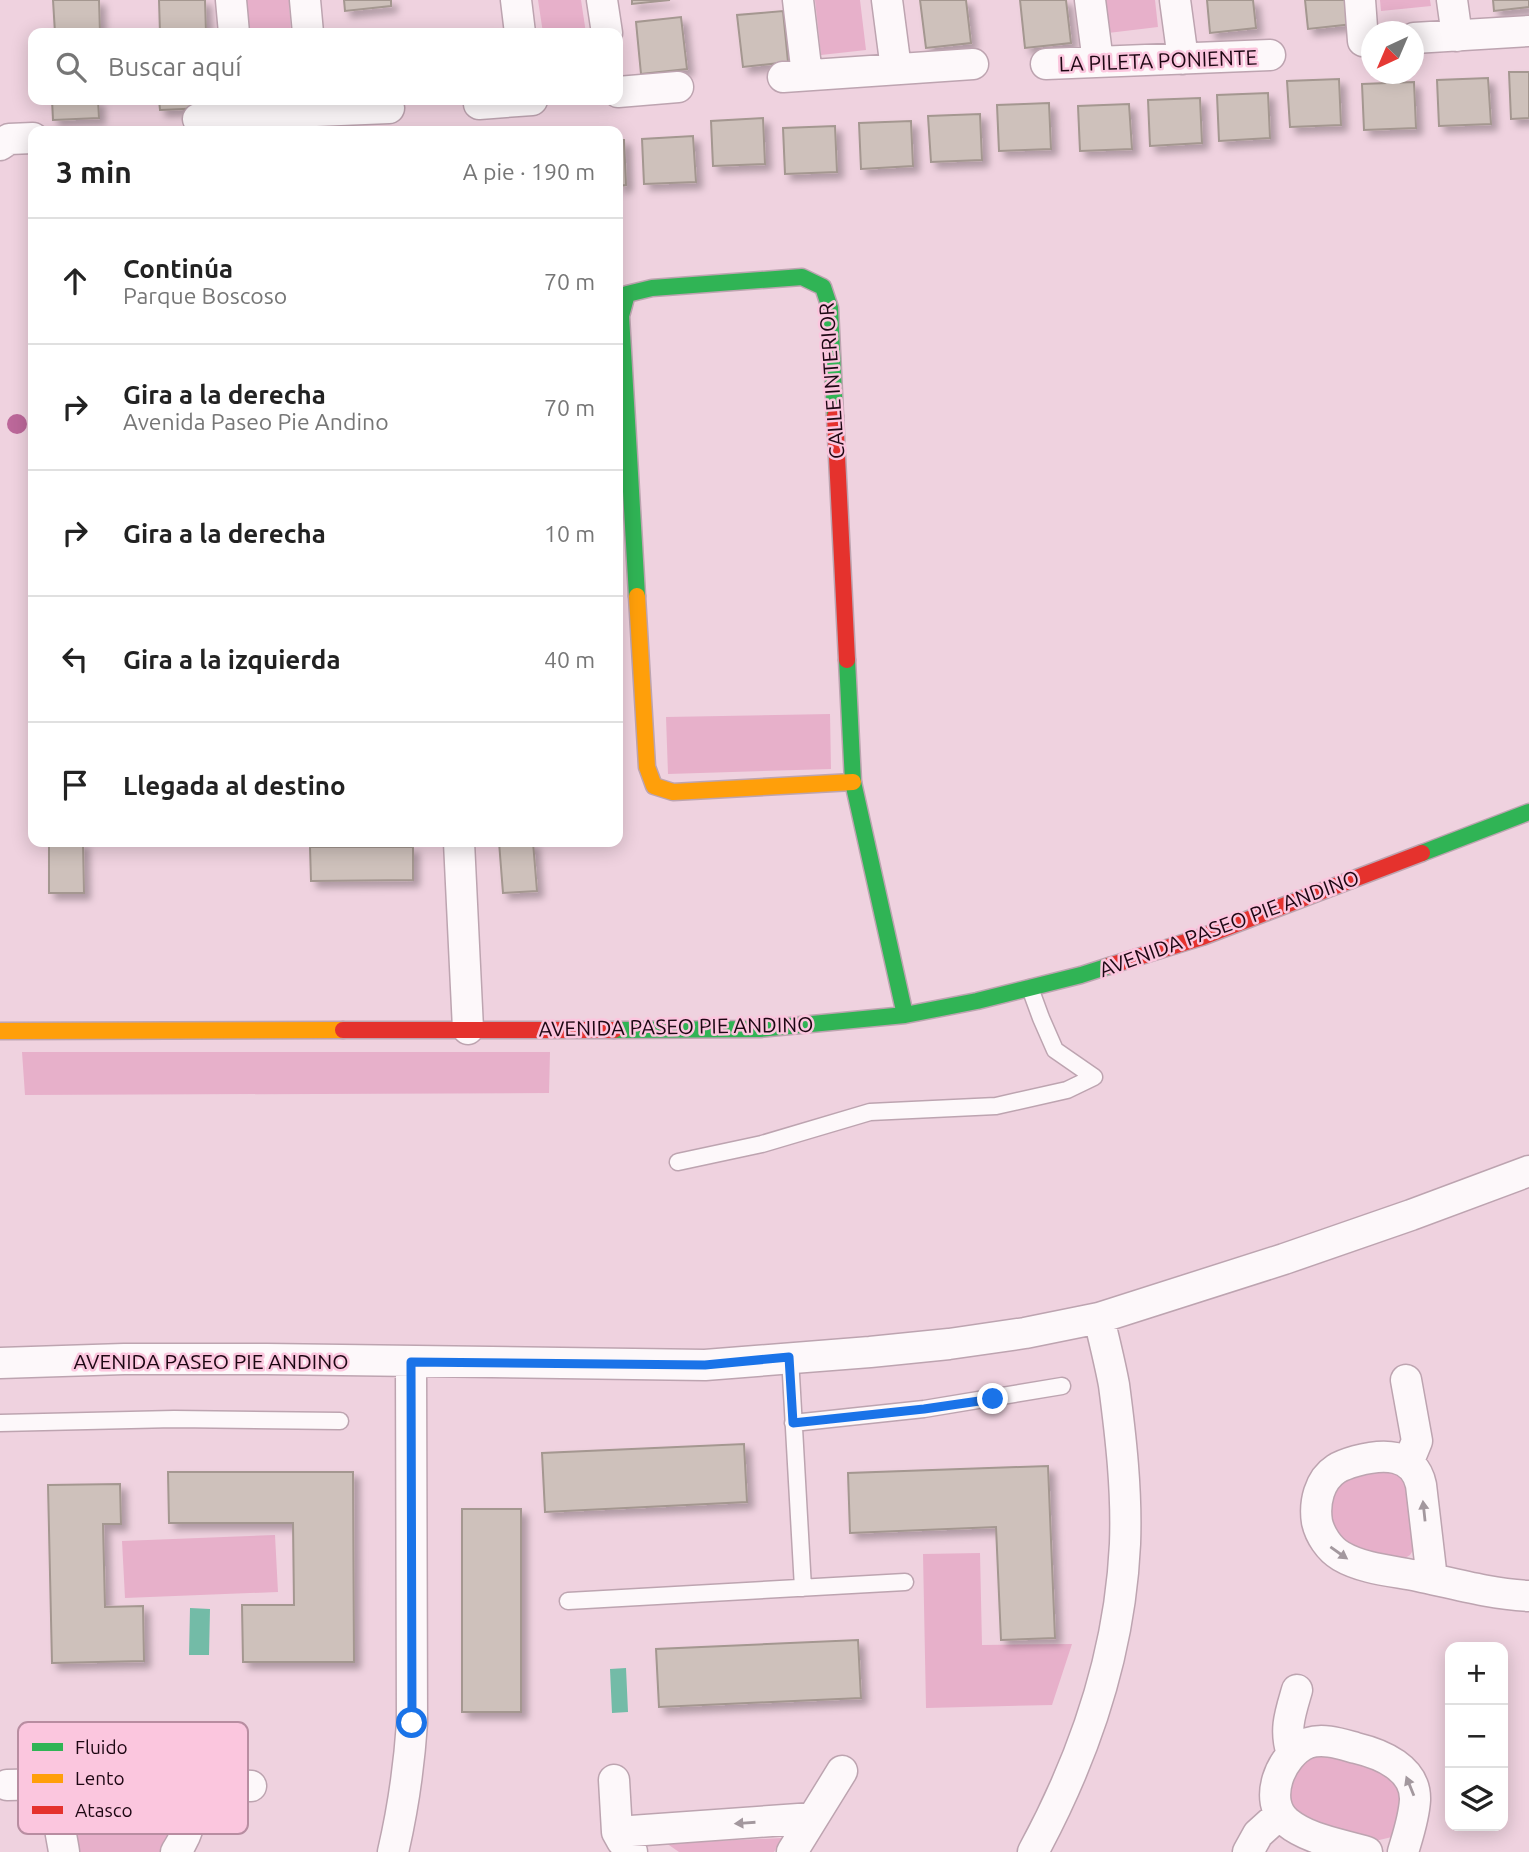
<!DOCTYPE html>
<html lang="es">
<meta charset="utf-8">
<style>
:root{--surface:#fff;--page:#f6f6f6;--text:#222;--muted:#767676;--line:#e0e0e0}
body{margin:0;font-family:Ubuntu,sans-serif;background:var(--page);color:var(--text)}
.controls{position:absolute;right:21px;bottom:21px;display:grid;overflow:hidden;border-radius:14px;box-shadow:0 4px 18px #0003}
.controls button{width:63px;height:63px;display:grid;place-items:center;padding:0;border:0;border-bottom:2px solid var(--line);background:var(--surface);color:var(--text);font:35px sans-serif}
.compass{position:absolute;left:1361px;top:21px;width:63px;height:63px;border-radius:50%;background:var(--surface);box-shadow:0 4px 18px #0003;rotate:224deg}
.stop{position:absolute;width:21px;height:21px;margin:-16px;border:5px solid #1a73e8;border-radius:50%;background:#fff}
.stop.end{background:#1a73e8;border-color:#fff;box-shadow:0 2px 7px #0008}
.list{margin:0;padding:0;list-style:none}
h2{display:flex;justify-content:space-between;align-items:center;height:91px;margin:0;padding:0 28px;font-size:30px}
h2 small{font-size:23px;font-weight:400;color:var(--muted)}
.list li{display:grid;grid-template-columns:46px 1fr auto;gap:21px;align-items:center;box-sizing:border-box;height:126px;padding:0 28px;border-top:2px solid var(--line)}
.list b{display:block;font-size:26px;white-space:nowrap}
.list p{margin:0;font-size:23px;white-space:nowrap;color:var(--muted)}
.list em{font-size:23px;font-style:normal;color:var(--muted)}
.icon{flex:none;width:38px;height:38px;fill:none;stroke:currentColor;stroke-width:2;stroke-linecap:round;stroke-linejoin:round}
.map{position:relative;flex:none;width:1529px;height:1852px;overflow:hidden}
.search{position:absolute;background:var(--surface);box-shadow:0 4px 18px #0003;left:28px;top:28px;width:595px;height:77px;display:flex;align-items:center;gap:18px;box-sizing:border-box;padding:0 24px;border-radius:14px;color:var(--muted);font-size:26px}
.panel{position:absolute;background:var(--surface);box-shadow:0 4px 18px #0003;left:28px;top:126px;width:595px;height:721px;border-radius:14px}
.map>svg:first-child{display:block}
.green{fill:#e7b0ca}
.water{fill:#73bba7}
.building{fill:#cec1bb;stroke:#a49790;stroke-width:2;filter:url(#shadow)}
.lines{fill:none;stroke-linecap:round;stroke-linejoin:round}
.lane-casing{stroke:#bda4b0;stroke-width:19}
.street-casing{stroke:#bda4b0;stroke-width:33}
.fast-casing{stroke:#bda4b0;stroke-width:19}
.slow-casing{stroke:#bda4b0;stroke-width:19}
.jam-casing{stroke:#bda4b0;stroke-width:19}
.lane{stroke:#fdf8fa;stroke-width:16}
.street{stroke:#fdf8fa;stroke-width:30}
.fast{stroke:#30b455;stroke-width:16}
.slow{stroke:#ff9f0a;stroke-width:16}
.jam{stroke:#e5322d;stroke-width:16}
.tree{fill:#bc689a}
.oneway{fill:#a3989e}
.route{stroke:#1a73e8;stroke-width:9}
.labels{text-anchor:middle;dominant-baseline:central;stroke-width:5;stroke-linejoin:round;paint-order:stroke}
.street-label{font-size:21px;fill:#1d0713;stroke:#fbc6de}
.key{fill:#fbc6de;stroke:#b88da1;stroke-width:2}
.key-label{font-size:19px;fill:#1d0713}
</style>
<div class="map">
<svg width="1529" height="1852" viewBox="0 0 1529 1852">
<defs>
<filter id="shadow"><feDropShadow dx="6" dy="6" stdDeviation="3.5" flood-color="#0004"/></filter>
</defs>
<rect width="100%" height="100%" fill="#efd2df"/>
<path class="green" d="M242 0H289L291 33H244Z
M538 0H581L586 33H543Z
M815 0H860L866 50 821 55Z
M1104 0H1155L1158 27 1108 33Z
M1380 0H1430L1431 6 1381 11Z
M830 714 831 769 668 774 666 717Z
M22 1052H550L549 1093 25 1095Z
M1366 1465 1409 1475 1414 1549 1410 1555 1402 1560 1349 1548C1329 1522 1326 1520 1334 1487Z
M275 1535 278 1592 125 1598 122 1541Z
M980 1553 982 1645 1072 1644 1052 1705 926 1708 923 1554Z
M1310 1752 1352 1753 1405 1789 1396 1831 1392 1837 1375 1841 1294 1816 1285 1791Z
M161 1796 174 1808 181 1820 168 1852H75L71 1820 77 1805 89 1798Z
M783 1838 774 1852H679L666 1843Z"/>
<path class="water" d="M190 1608 210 1609 209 1655H189Z
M626 1668 628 1712 612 1713 610 1669Z"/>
<path class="building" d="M53 0H99L100 33H55Z
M159 0H205L206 33H160Z
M344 0H391V6L345 11Z
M632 0H670L632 4Z
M920 0H966L971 43 926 48Z
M1020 0H1066L1071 43 1025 48Z
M1207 0H1253L1256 28 1210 33Z
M1305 0H1350L1353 24 1308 29Z
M1493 0H1529V7L1494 11Z
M783 11 788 62 743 67 737 15Z
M681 17 687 69 641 74 636 22Z
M489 29 490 33H452Z
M1509 72H1529V118L1511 119Z
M1488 78 1491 124 1439 126 1437 80Z
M1339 79 1341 125 1290 127 1287 81Z
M1414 82 1416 128 1364 130 1362 84Z
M1268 93 1270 138 1219 141 1217 95Z
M1200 98 1202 143 1150 146 1148 100Z
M52 100H98L99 118 53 120Z
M159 100H205L206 108 160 110Z
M1049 103 1051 149 999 151 997 105Z
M1129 104 1132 149 1080 151 1078 106Z
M980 114 982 160 931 162 928 116Z
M763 118 765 164 713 166 711 121Z
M911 121 913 166 861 169 859 123Z
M835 126 837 172 785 174 783 128Z
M693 136 696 182 644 184 642 139Z
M618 140H624L626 185 618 186Z
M49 842H83L84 893H49Z
M499 842H533L537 891 503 893Z
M310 847H413V880L311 881Z
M744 1444 747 1502 545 1512 542 1453Z
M1048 1466 1055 1638 1001 1640 996 1527 850 1533 848 1473Z
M168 1472H353L354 1662H243L242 1605H294L293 1523H169Z
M120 1484 121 1524H103L105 1607 143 1606 144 1661 52 1663 48 1485Z
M462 1509H521V1712H462Z
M858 1640 861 1698 659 1707 656 1649Z"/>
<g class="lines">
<defs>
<path id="lane" d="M678 1162 762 1144 870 1112 996 1106 1067 1090 1094 1077 1055 1050 1041 1018 1030 988
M790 1357 803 1588
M0 1423 174 1419 340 1421
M793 1423 924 1409 1062 1386
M568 1601 905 1582"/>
<path id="street" d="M231 0 234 33
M305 0 308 33
M516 0 520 33
M602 0 607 33
M798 0 807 75
M887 0 896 69
M1090 0 1098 62
M1175 0 1183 59
M1360 0 1363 41 1372 40
M1452 0 1457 36
M1414 38 1529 31
M1046 64 1270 55
M783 77 973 64
M618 92 678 87
M479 104 532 100
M198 119 316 111 389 108
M0 145 9 139 33 138
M459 842 468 1029
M0 1363 124 1359H267L705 1365 870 1352 949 1344 1025 1333 1099 1318 1284 1259 1411 1215 1529 1171
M1406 1380 1417 1441 1408 1463
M1432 1579 1421 1485C1414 1452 1382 1454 1356 1461 1349 1463 1342 1465 1336 1469 1319 1480 1314 1503 1317 1522 1320 1535 1329 1549 1341 1556 1363 1569 1393 1571 1418 1576 1455 1584 1491 1594 1529 1596
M1292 1754C1284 1730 1290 1714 1297 1690
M614 1780 617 1832 622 1841 632 1852
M7 1785C31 1784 44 1785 65 1797
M187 1803C206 1785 226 1784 251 1786
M617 1832 813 1818
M64 1852C62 1836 54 1813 64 1799 67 1794 72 1791 77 1789 94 1782 158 1782 174 1790 182 1794 189 1802 190 1811 192 1824 183 1841 176 1852
M393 1852C403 1809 409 1767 412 1723L411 1362
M792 1852 842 1771
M1033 1852C1085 1756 1120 1654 1125 1544 1127 1491 1121 1438 1114 1385 1110 1363 1104 1340 1099 1318
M1248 1852 1258 1834 1279 1815
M1367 1852C1341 1844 1309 1840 1287 1822 1262 1802 1280 1754 1308 1743 1324 1738 1341 1744 1356 1748 1381 1754 1416 1768 1415 1800 1414 1818 1408 1835 1403 1852"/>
<path id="fast" d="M637 596 621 316 627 294 652 288 802 277 823 287 830 308 835 416
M847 660 853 782 905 1015
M1422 853 1529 812
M614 1030 760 1029 905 1015 977 1001 1081 975 1109 966"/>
<path id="slow" d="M637 596 647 767 654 786 673 792 853 782
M0 1031 343 1030"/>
<path id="jam" d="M835 416 847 660
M1109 966 1202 937 1422 853
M343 1030H614"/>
</defs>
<use href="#lane" class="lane-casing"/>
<use href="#street" class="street-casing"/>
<use href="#fast" class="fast-casing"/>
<use href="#slow" class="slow-casing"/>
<use href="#jam" class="jam-casing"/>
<use href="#lane" class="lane"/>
<use href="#street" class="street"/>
<use href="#fast" class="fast"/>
<use href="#slow" class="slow"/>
<use href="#jam" class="jam"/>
</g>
<circle class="tree" cx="17" cy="424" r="10"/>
<defs><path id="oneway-solid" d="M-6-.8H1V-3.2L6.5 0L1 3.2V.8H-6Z" transform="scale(1.75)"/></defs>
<g class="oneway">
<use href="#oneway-solid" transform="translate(1424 1511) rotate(-96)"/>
<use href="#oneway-solid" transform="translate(1339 1553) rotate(35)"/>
<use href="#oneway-solid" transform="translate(1410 1786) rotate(-112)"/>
<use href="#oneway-solid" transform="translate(745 1823) rotate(176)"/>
</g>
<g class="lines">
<path class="route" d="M412 1723 411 1362 705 1365 789 1357 793 1423 924 1409 993 1399"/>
</g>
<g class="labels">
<g class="street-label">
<text transform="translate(1158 60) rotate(-2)">LA PILETA PONIENTE</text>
<text transform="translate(831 381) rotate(-94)">CALLE INTERIOR</text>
<text transform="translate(1229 923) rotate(-20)">AVENIDA PASEO PIE ANDINO</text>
<text transform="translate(676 1026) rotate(-1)">AVENIDA PASEO PIE ANDINO</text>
<text x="211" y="1361">AVENIDA PASEO PIE ANDINO</text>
</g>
</g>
<rect x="18" y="1722" width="230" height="112" rx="10" class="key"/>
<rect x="32" y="1743" width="31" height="8" fill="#30b455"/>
<rect x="32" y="1774" width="31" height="9" fill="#ff9f0a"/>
<rect x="32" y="1806" width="31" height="8" fill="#e5322d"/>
<g class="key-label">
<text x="75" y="1754">Fluido</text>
<text x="75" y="1785">Lento</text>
<text x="75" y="1817">Atasco</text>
</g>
</svg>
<div class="controls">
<button>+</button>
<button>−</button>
<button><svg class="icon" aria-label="layers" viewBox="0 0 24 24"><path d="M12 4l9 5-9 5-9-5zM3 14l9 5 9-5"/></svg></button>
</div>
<svg class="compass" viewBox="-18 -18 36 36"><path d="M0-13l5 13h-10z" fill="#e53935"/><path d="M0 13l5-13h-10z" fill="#767676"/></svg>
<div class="stop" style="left:412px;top:1723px"></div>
<div class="stop end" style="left:993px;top:1399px"></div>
<div class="search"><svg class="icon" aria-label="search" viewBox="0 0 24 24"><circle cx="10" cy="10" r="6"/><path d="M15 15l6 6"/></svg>Buscar aquí</div>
<section class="panel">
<h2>3 min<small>A pie · 190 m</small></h2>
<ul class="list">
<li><svg class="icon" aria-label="ahead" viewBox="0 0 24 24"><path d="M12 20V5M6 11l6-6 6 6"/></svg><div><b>Continúa</b><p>Parque Boscoso</p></div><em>70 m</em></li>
<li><svg class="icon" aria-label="right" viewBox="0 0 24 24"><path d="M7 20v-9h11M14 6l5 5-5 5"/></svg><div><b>Gira a la derecha</b><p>Avenida Paseo Pie Andino</p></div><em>70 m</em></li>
<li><svg class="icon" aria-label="right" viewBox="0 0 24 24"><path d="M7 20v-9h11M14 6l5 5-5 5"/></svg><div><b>Gira a la derecha</b></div><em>10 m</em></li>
<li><svg class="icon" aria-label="left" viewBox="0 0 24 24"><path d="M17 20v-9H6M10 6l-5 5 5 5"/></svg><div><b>Gira a la izquierda</b></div><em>40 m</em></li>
<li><svg class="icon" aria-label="arrive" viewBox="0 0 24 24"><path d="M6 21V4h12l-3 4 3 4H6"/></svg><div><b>Llegada al destino</b></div></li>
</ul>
</section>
</div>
